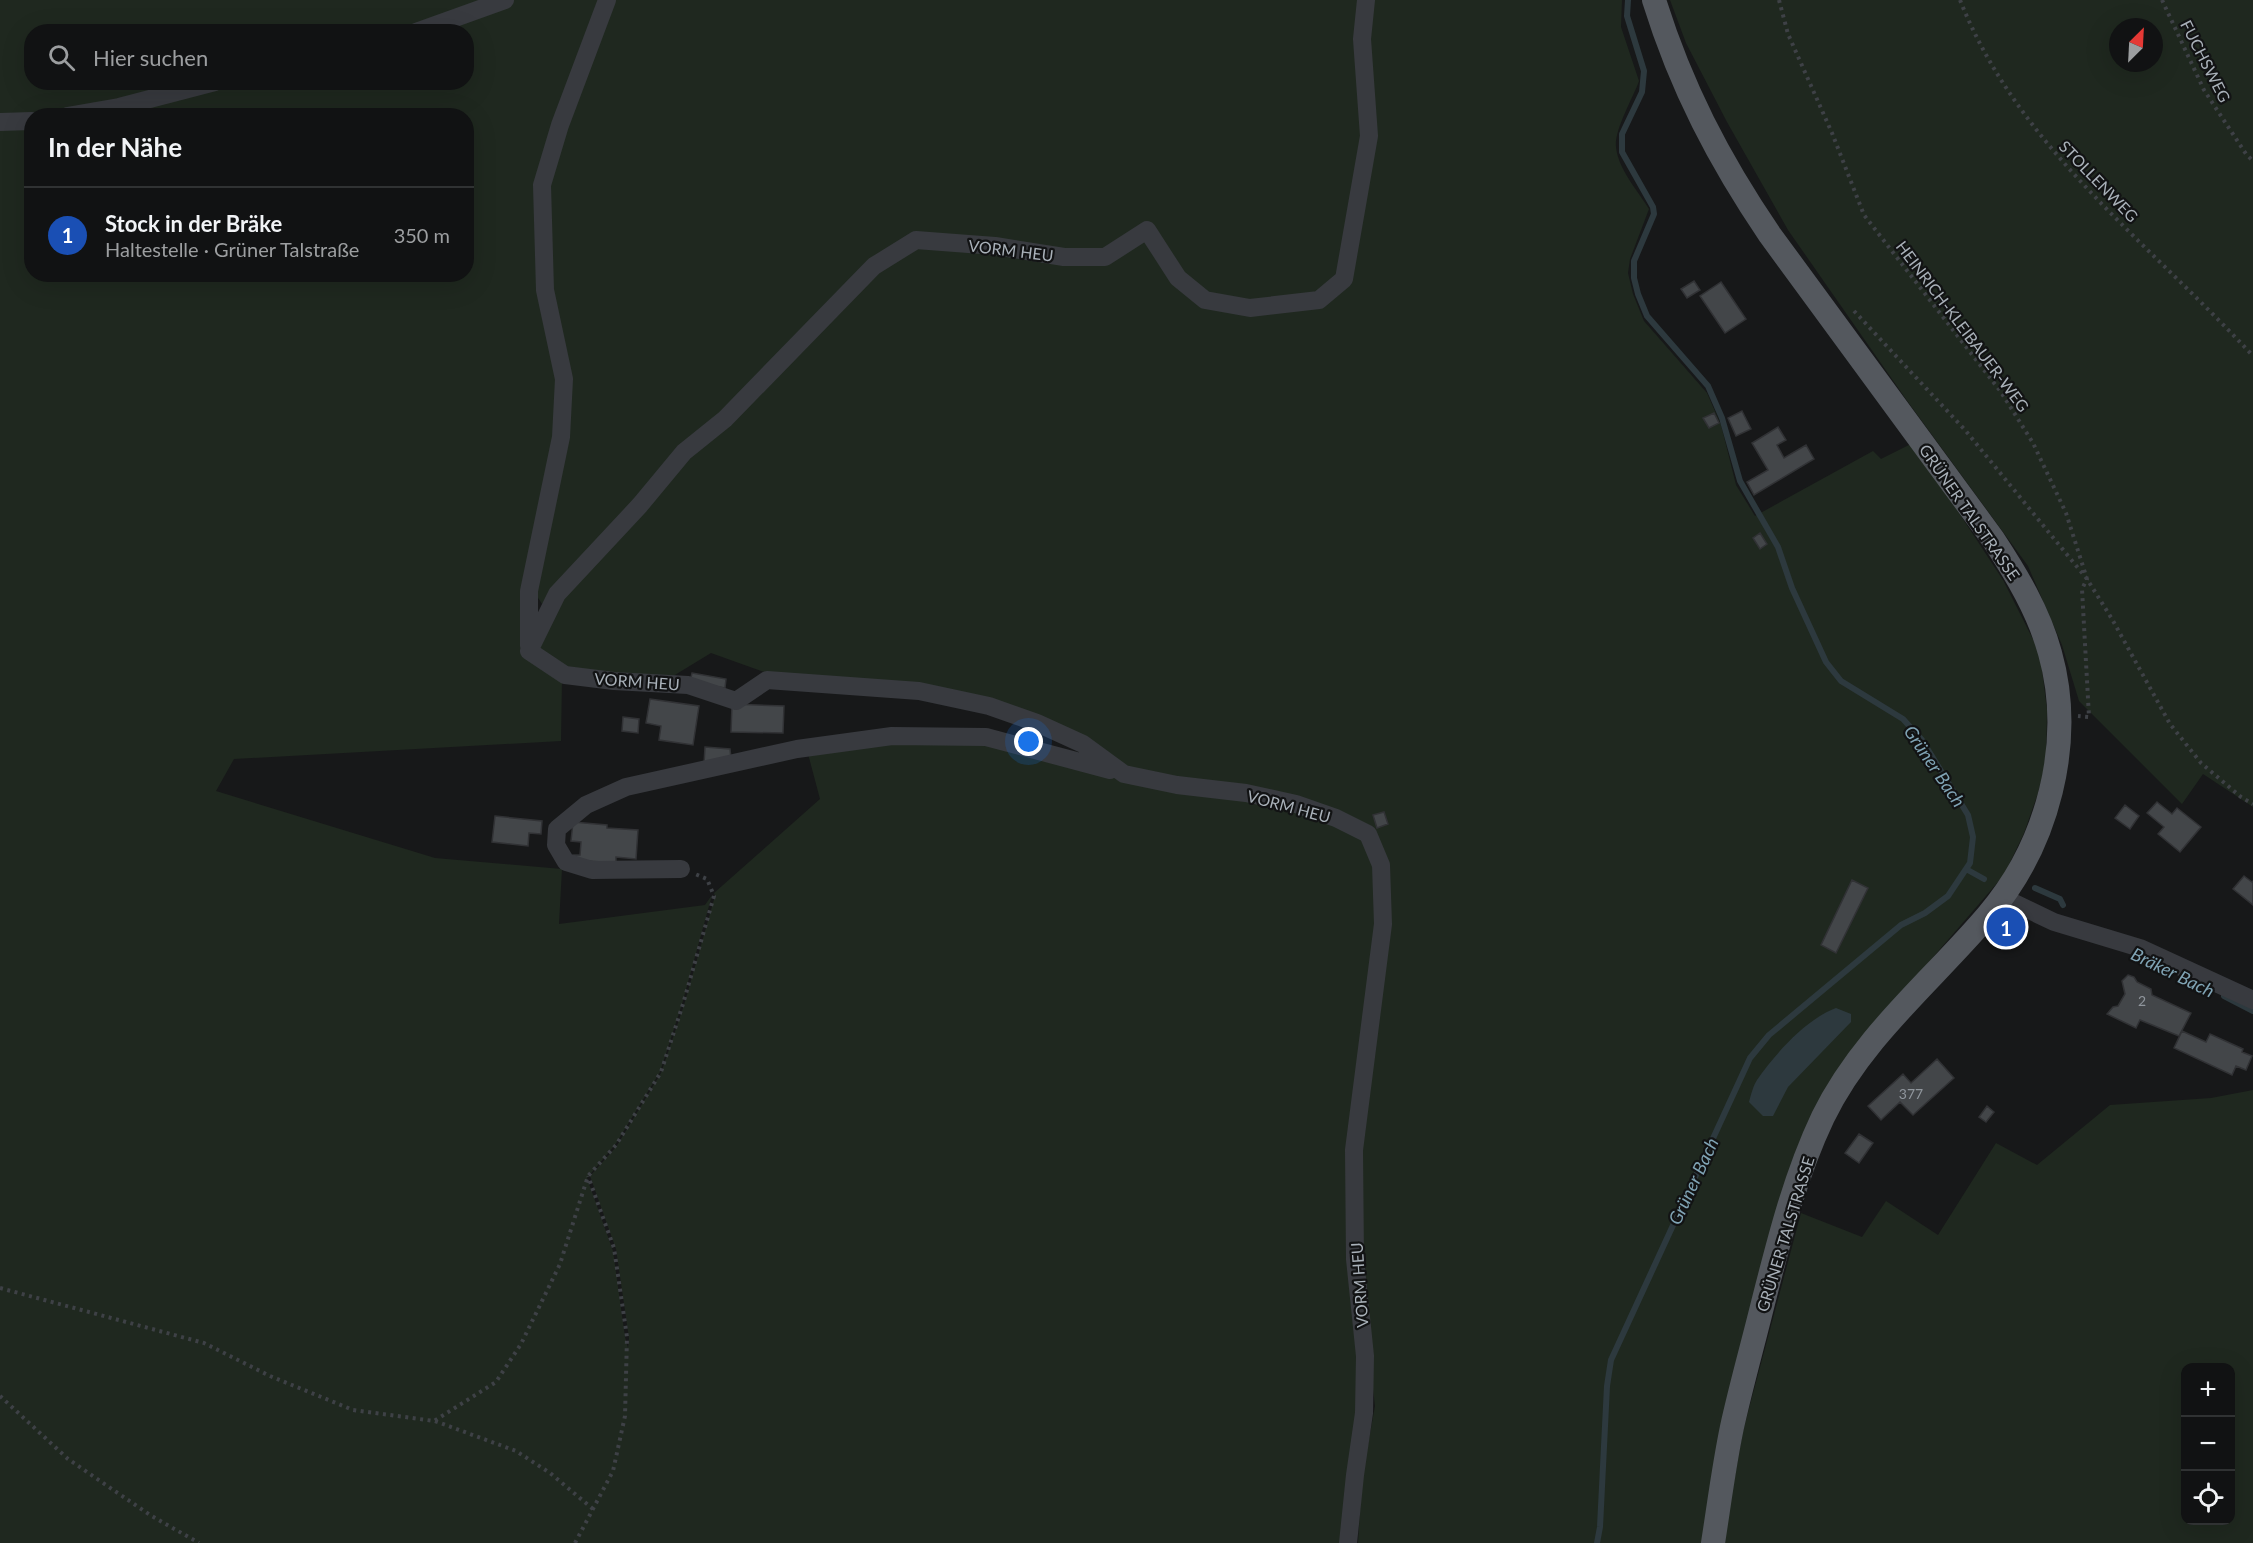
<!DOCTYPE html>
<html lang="de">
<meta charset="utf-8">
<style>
:root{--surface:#111213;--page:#1a1b1c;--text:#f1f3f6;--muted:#9c9ea0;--line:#303233;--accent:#1a73e8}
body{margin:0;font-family:Lato,sans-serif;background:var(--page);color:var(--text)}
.controls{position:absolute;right:18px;bottom:18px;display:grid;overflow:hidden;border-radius:12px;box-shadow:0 6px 24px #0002}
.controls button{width:54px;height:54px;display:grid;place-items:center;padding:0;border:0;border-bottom:2px solid var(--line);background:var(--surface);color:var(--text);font:30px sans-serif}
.compass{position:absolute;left:2109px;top:18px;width:54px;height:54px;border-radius:50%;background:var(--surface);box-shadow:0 6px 24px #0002;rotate:24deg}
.you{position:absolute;left:1029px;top:742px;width:21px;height:21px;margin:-15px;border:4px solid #fff;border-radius:50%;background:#1a73e8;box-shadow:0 0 0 9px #1a73e833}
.badge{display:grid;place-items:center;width:39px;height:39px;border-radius:50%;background:var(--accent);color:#fff;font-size:20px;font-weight:700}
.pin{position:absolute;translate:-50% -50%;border:3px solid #fff;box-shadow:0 2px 6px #0006}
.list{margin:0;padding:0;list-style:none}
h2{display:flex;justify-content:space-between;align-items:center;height:78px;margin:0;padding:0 24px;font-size:26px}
h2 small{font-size:20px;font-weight:400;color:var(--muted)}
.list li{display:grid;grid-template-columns:39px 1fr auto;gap:18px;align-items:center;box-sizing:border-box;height:96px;padding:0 24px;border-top:2px solid var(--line)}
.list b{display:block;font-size:22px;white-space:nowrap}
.list p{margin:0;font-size:20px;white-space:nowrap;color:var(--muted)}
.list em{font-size:20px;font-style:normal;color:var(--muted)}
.icon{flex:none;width:33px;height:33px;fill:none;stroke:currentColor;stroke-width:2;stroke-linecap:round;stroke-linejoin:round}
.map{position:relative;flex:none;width:2253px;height:1543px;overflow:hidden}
.search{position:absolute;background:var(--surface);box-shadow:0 6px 24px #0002;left:24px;top:24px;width:450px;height:66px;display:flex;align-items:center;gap:15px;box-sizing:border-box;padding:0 21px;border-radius:24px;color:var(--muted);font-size:22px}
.panel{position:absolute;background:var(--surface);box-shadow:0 6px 24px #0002;left:24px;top:108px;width:450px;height:174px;border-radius:24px}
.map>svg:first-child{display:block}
.green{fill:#1f281f;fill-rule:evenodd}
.water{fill:#2d393e}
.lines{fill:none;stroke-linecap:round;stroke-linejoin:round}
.stream{stroke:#2d393e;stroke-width:6}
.building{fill:#434649;stroke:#313235;stroke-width:1.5}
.path{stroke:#3e4146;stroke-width:4;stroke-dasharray:3 4.5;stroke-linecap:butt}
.minor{stroke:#383a3f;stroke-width:18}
.major{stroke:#54585e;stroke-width:24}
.labels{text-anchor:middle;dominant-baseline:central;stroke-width:4.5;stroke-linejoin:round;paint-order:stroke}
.number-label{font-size:14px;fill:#90969d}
.street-label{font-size:16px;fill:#a9b1b9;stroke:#121314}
.water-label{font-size:18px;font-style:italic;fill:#80a4b5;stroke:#121314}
</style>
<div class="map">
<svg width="2253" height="1543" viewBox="0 0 2253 1543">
<rect width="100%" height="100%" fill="#171819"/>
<path class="green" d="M0 0H1359L1356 42 1362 134 1359 165 1338 276 1316 295H1289L1243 301 1208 296 1183 275 1147 223 1104 251H1063L994 239 912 233 871 263 722 415 681 450 636 503 542 604 535 593 566 437 567 379 547 289V187L564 121 559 125 539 186 541 291 561 380 559 437 525 592 524 653 562 679 561 741 234 759 216 791 435 858 562 869 559 924 705 905 712 895 682 1004 660 1072 615 1145 587 1178 613 1251 625 1337 628 1348 629 1338 616 1249 590 1176 616 1147 661 1073 684 1005 715 896 714 893 820 799 807 750 894 739H986L1076 762 1137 782 1245 797 1294 807 1336 820 1361 835 1379 865 1381 925 1352 1148 1353 1259 1362 1355 1361 1414 1351 1474 1345 1543H0V126H31L32 274H466V116L95 115 121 111 234 83 466 82V32H32V82L194 83C131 98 64 118 0 118Z
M1371 0H1622L1621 27 1639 81C1633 98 1614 130 1616 147 1618 169 1638 191 1649 209L1630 259 1628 273 1633 294 1644 321 1707 393 1721 425 1736 485 1755 516 1873 451 1881 459 1913 443 2003 580 2040 653 2047 710 2046 760 2038 793 2024 833 2004 875 1909 985 1832 1080 1702 1543H1358L1362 1478 1375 1406 1369 1356 1357 1152 1386 925 1368 834 1337 816 1125 771 990 704 765 678 764 672 711 653 665 681 568 670 535 648 560 596 641 508 876 270 918 244 1061 261 1143 239 1174 281 1250 315 1349 282 1362 208 1367 40Z
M1670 0H2253V807L2203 774 2182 804 2079 701 2062 645 2028 566 1908 402 1788 230 1727 122 1686 43ZM2118 27H2154V63H2118Z
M2253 1090V1543H1723L1743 1431 1801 1213 1862 1237 1886 1201 1938 1235 1996 1143 2037 1165 2110 1105 2211 1098ZM2186 1368H2230V1520H2186Z"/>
<path class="water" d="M1836 1008 1851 1014V1022L1788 1087 1773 1116H1763L1749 1102C1751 1095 1753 1086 1757 1080 1775 1054 1806 1019 1836 1008Z"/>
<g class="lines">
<path class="stream" d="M1966 869 1984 879
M2035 888 2060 899 2063 905
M2224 996 2253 1011
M1597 1543 1600 1527 1607 1386 1611 1360 1750 1058 1769 1035 1901 925 1925 913 1948 896 1970 863 1973 837 1968 815 1922 740 1903 719 1841 681 1826 662 1792 588 1778 547 1740 481 1722 418 1708 386 1647 316 1638 294 1634 278V261L1654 214 1653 207 1622 152V134L1642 92 1644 71 1627 16 1628 0"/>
</g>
<path class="building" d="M1694 281 1700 290 1687 298 1681 289Z
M1721 282 1746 319 1725 333 1700 296Z
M1742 411 1751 429 1736 436 1728 418Z
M1714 413 1719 423 1709 428 1703 418Z
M1778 427 1786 440 1777 445 1784 458 1806 445 1814 459 1754 495 1747 482 1768 470 1752 443Z
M1760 533 1767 544 1760 549 1753 538Z
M692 673 726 679 725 688 690 682Z
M650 699 699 706 693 745 659 740 661 726 646 723Z
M732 704 784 706 783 733 731 732Z
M623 717 639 719 638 733 622 731Z
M705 747 730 749 731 759 704 764Z
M2157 802 2172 814 2177 808 2201 827 2180 852 2158 834 2164 827 2147 813Z
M2125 805 2139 816 2130 829 2115 818Z
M1384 812 1388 824 1377 828 1373 815Z
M495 816 542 821 541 834 529 833 528 846 492 842Z
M573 822 607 825V828L638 830 636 859 616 857V863L573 860V855H580L581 842 571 841Z
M2244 876 2252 882 2253 881V905L2233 889Z
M1852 880 1868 888 1836 953 1821 945Z
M2128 975 2134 977 2137 982 2151 989 2152 995 2191 1013 2179 1036 2140 1020 2136 1028 2107 1014 2113 1007 2118 1006 2125 994 2122 981Z
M2182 1031 2206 1042 2210 1034 2243 1049 2242 1052 2252 1056 2246 1070 2236 1066 2232 1075 2174 1048Z
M1937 1059 1954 1078 1913 1115 1900 1102 1881 1120 1868 1106 1903 1074 1911 1083Z
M1987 1106 1994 1112 1986 1122 1979 1117Z
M1859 1134 1873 1143 1859 1163 1845 1153Z"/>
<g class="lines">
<path class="path" d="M1779 0 1788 34 1832 133 1864 215 2001 392 2033 443 2066 513 2087 579 2082 589 2089 717 2078 716
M1960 0C2018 147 2149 243 2253 356
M2162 0 2204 90 2246 154 2253 161
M1854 311 1965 430 2087 579 2112 619 2170 724 2201 763 2241 797 2253 804
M0 1288 204 1343 270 1376 353 1410 434 1421 496 1382 521 1344 560 1264 588 1176 616 1145 661 1072 683 1004 714 896 707 879 695 874
M0 1396 68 1459 150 1515 199 1543
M435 1421 516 1451 550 1473 593 1509
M575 1543 613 1471 625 1416 627 1337 614 1248 588 1176"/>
<path class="minor" d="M416 32 505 0
M67 116 119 107 215 82
M0 122 32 121
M529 646V591L561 437 564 379 545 290 542 185 560 125 607 0
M529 651 565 675 614 681 688 685 736 701 767 680 919 691 989 706 1037 723 1083 744 1124 774 1177 785 1246 793 1296 804 1336 818 1368 834 1381 865 1383 924 1354 1150 1355 1259 1365 1356 1364 1413 1355 1475 1348 1543
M529 651 557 594 640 505 684 452 725 419 874 266 916 240 995 246 1064 257H1105L1147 230 1178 278 1205 300 1250 308 1319 300 1344 279 1369 136 1362 39 1366 0
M681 869 592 870 566 862 556 845 557 829 586 805 626 787 797 749 892 736 986 737 1110 770
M2002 897 2054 922 2140 948 2253 1000"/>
<path class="major" d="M1654 0C1681 87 1719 160 1770 235L1993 539C2016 574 2039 612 2050 653 2075 742 2048 845 1988 915 1932 981 1862 1037 1823 1117 1795 1176 1779 1240 1763 1303 1753 1344 1741 1386 1732 1427 1724 1465 1719 1505 1713 1543"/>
</g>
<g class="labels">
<g class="number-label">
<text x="2142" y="1000">2</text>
<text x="1911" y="1093">377</text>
</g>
<g class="street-label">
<text transform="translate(2206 61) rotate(63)">FUCHSWEG</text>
<text transform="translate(2099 181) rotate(46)">STOLLENWEG</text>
<text transform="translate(1011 250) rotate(7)">VORM HEU</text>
<text transform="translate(1963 326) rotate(53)">HEINRICH-KLEIBAUER-WEG</text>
<text transform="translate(1970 512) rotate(55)">GRÜNER TALSTRASSE</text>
<text transform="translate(637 681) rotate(4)">VORM HEU</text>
<text transform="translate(1289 806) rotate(15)">VORM HEU</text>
<text transform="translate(1785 1234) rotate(-73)">GRÜNER TALSTRASSE</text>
<text transform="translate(1359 1285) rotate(-94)">VORM HEU</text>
</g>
<g class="water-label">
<text transform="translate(1935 766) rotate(56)">Grüner Bach</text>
<text transform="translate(2173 972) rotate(26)">Bräker Bach</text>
<text transform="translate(1693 1181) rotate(-65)">Grüner Bach</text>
</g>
</g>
</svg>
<div class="controls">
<button>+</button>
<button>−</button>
<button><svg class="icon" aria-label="locate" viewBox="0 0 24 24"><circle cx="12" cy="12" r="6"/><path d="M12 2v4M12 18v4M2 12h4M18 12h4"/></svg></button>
</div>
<svg class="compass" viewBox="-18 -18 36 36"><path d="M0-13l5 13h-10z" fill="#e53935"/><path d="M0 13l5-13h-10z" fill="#9c9ea0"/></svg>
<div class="you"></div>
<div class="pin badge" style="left:2006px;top:927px;background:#1a4fb4">1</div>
<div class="search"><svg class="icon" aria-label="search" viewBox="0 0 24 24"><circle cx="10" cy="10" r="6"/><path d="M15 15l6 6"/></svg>Hier suchen</div>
<section class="panel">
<h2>In der Nähe<small></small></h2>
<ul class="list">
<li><span class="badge" style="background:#1a4fb4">1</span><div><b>Stock in der Bräke</b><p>Haltestelle · Grüner Talstraße</p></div><em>350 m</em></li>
</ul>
</section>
</div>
